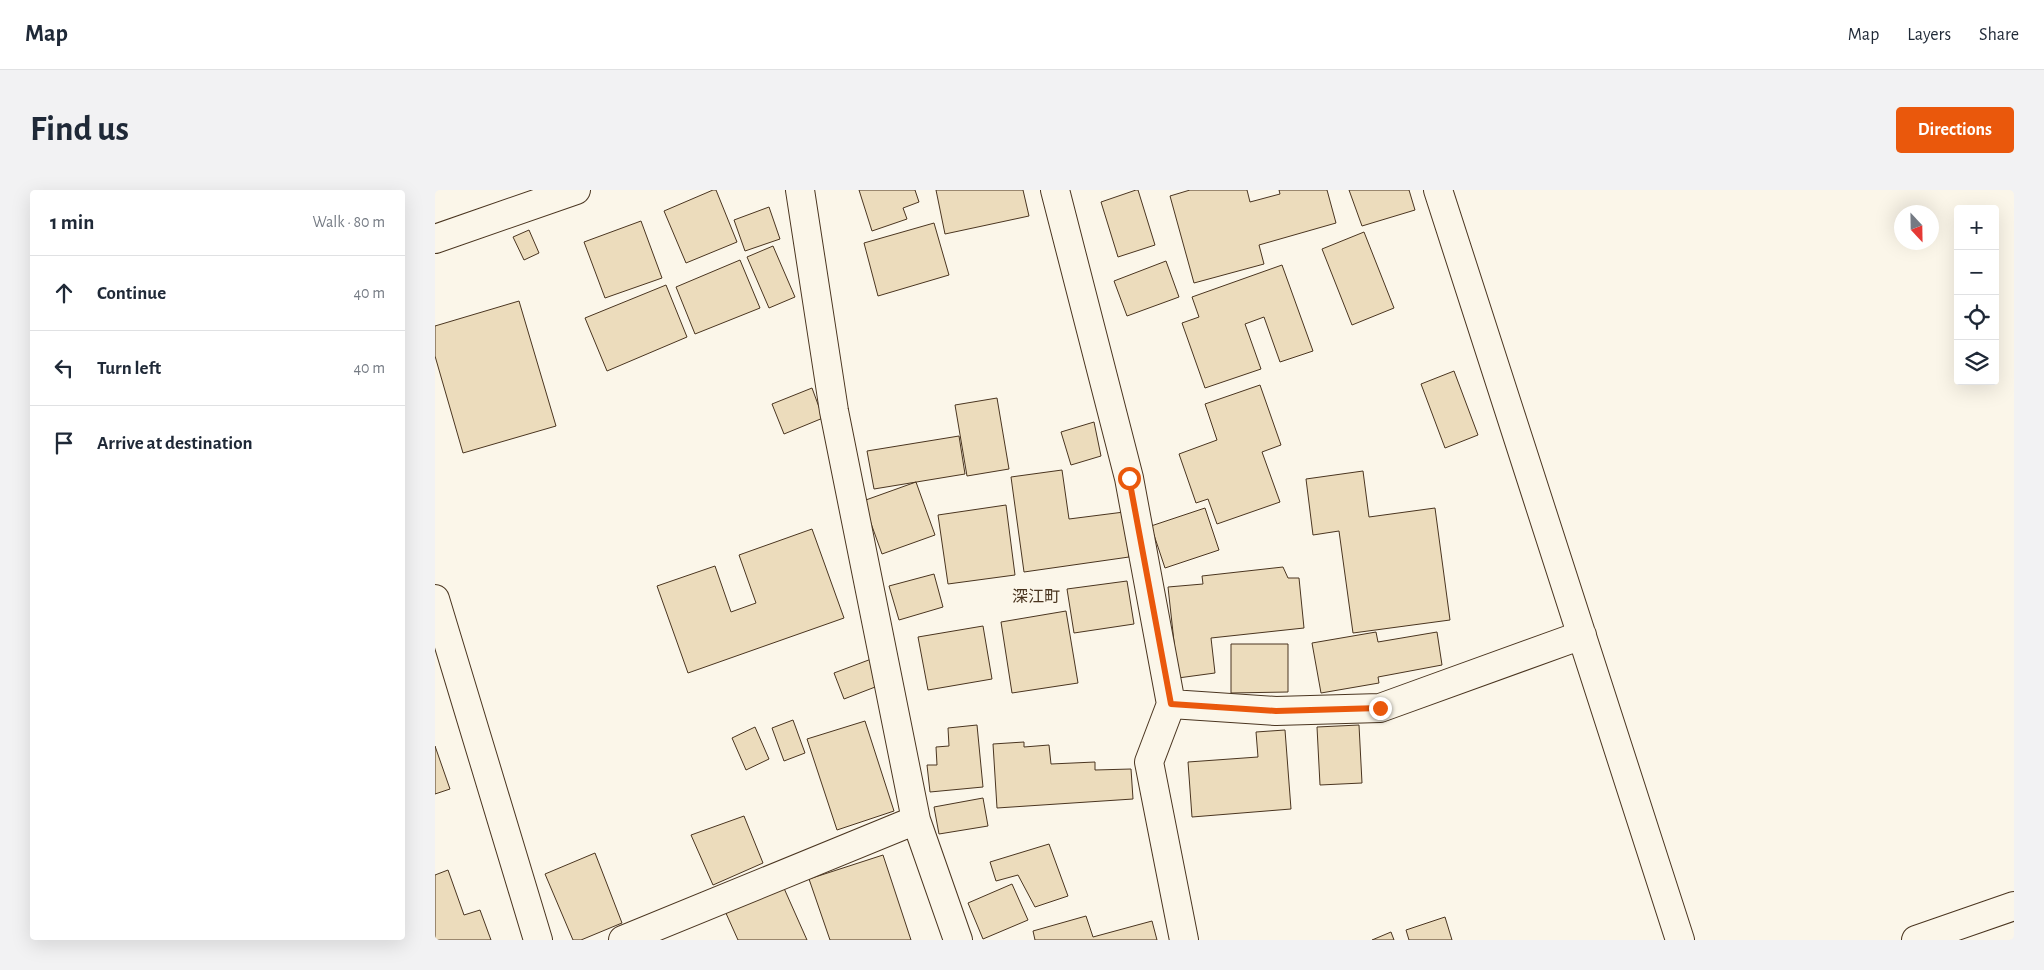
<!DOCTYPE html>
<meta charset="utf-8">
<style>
:root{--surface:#fff;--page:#f2f2f3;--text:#1f2937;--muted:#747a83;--line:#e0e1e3;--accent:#ea580c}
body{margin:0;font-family:"Alegreya Sans","Noto Sans JP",sans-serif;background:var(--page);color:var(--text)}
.controls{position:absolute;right:15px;top:15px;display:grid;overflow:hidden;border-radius:5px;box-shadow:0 5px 20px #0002}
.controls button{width:45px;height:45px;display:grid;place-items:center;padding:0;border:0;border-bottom:1px solid var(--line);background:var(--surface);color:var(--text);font:25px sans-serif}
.compass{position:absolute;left:1459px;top:15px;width:45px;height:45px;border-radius:50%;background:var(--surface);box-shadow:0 5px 20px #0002;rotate:158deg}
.stop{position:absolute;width:15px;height:15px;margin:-11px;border:4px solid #ea580c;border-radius:50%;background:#fff}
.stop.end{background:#ea580c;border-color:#fff;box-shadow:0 1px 5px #0008}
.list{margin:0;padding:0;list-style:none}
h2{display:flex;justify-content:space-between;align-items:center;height:65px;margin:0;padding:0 20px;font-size:21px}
h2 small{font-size:16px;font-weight:400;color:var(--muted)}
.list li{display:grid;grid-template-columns:32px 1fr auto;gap:15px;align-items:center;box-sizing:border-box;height:75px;padding:0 20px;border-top:1px solid var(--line)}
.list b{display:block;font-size:19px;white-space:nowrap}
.list em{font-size:16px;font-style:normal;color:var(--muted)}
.icon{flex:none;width:28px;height:28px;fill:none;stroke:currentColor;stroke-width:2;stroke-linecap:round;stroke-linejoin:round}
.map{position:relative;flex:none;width:1579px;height:750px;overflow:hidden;border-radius:5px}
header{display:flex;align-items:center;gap:30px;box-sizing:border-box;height:70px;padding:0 25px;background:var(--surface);border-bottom:1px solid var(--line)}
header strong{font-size:24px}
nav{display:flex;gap:28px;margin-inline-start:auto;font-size:18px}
.intro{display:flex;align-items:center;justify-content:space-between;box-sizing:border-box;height:120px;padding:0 30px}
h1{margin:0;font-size:35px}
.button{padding:12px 22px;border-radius:5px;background:var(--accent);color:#fff;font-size:18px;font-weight:700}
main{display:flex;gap:30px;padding:0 30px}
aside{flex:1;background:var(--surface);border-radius:5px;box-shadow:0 5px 20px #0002}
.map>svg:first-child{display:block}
.building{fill:#ecdcbc;stroke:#4a3520}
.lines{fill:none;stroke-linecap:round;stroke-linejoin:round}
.minor-casing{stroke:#4a3520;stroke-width:30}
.minor{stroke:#fbf6e9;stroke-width:28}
.route{stroke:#ea580c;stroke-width:6}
.labels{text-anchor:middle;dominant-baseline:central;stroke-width:4;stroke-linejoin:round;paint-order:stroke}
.quarter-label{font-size:16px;fill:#4a3520;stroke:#fbf6e9}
</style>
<header>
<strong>Map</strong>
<nav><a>Map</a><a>Layers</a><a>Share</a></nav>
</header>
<div class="intro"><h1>Find us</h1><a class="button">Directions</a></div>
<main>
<aside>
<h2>1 min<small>Walk · 80 m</small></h2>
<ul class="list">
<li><svg class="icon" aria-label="ahead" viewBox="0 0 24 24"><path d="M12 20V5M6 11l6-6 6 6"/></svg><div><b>Continue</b></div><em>40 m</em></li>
<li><svg class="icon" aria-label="left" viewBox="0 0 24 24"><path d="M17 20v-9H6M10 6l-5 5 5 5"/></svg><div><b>Turn left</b></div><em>40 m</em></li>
<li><svg class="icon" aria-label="arrive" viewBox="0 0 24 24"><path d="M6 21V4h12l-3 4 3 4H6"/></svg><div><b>Arrive at destination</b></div></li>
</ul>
</aside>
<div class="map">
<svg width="1579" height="750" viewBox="0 0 1579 750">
<rect width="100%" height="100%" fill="#fbf6e9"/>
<path class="building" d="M278 0H281L302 52 251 73 229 21Z
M424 0H480L484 12 468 18 472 29 437 41Z
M501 0H588L594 26 510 44Z
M701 0H703L720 55 683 67 666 12Z
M755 0H812L815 12 845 4 844 0H892L901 33 824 55 829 74 759 93 735 6Z
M914 0H974L980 20 927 36Z
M334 17 345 49 310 61 299 30Z
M206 31 227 88 170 108 149 52Z
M499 33 514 85 443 106 429 53Z
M94 40 104 63 89 70 78 47Z
M929 42 959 118 917 135 887 59Z
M338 56 360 107 334 118 312 67Z
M305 70 325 118 260 144 241 97Z
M731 71 744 107 692 126 679 91Z
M847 75 878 161 845 172 829 127 810 134 826 179 770 198 747 133 764 127 757 107Z
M231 95 252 147 172 181 150 128Z
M84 111 121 236 28 263 0 166V136Z
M1019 181 1043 245 1010 258 986 194Z
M825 195 846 255 827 262 845 312 782 334 773 309 761 313 744 264 782 250 770 214Z
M377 198 388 228 349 244 337 214Z
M562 208 574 279 532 286 520 215Z
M659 232 666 266 636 275 626 242Z
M524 246 530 284 439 299 432 261Z
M627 280 634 329 689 322 694 367 589 382 576 287Z
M928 281 934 327 1000 318 1015 430 918 443 904 341 878 345 871 289Z
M481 292 500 345 447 364 428 311Z
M571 315 580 385 513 394 503 325Z
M770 318 784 360 730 378 716 336Z
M377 339 409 428 253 483 222 396 280 376 296 422 321 413 304 365Z
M848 377 853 388H864L869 438 776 448 780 483 743 488 733 397 768 394 767 386Z
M499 384 508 417 464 430 454 396Z
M692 391 699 434 639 443 632 399Z
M631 421 643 493 577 503 566 432Z
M548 436 557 489 493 500 483 447Z
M941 442 943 452 1002 442 1007 475 943 487 944 493 886 503 877 453Z
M796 454H853V502L796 503Z
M439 468 448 494 409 509 399 483Z
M358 530 370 563 349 571 337 538Z
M430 531 459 621 402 640 372 549Z
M542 535 548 597 495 602 492 575H502L501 557 514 556 513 538Z
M924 535 927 593 885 595 882 537Z
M320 537 334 569 311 580 297 548Z
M850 540 856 619 757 627 753 572 823 567 821 542Z
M589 552V557L614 555 616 574 660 572V580L696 579 698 609 562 618 558 554Z
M0 556 15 599 0 604Z
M548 608 553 636 504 644 499 617Z
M309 626 328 673 278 695 256 645Z
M614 654 633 706 600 717 583 685 561 691 555 672Z
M160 663 187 733 146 750H138L110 684Z
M448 665 476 750H395L374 689Z
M13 680 29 725 45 720 56 750H0V685Z
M577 694 593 730 548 749 533 713Z
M348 696 372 750H303L290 721Z
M651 726 658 747 717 731 722 750H600L598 741Z
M1010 727 1017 750H974L971 740Z
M956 742 959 750H937Z"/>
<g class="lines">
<defs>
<path id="minor" d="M365 0 399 221 481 630 523 750
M620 0 694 288 736 514 714 572 749 750
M1003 0 1245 750
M0 49 141 0
M0 409 103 750
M736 514 841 521 945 518 1147 445
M188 750 481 630
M1481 750 1579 716"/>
</defs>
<use href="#minor" class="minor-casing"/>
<use href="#minor" class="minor"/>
</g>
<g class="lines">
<path class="route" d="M694 288 736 514 841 521 945 518"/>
</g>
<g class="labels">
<g class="quarter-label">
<text x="601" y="407">深江町</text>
</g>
</g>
</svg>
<div class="controls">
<button>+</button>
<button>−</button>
<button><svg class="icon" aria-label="locate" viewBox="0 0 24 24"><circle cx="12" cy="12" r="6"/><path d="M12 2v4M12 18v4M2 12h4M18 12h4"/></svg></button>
<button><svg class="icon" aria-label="layers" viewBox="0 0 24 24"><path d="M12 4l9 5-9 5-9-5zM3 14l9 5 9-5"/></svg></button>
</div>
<svg class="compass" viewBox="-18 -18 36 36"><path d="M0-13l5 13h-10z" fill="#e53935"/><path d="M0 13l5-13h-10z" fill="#747a83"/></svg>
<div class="stop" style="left:694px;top:288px"></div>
<div class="stop end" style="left:945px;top:518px"></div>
</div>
</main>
